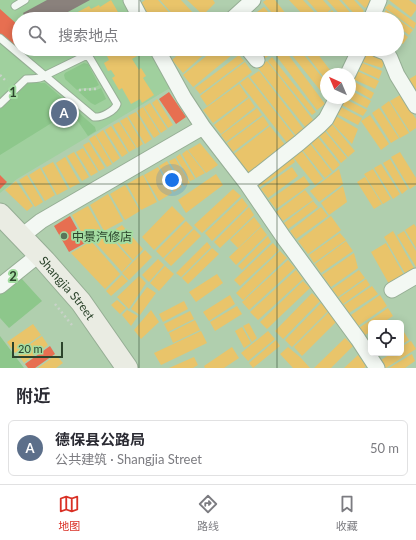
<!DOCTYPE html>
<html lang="zh">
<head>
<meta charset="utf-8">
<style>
  :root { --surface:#fff; --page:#f7f7f7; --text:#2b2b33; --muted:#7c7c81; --line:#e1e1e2; --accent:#d93025 }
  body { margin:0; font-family:Lato,"Noto Sans SC",sans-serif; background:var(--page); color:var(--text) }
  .controls { position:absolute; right:12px; bottom:12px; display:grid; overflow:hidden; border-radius:6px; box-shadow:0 2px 10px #0003 }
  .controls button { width:36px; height:36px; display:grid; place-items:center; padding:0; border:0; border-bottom:1px solid var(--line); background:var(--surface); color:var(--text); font:20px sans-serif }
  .compass { position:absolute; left:320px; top:68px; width:36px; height:36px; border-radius:50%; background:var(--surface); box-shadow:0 2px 10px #0003; rotate:316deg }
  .scale { position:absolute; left:12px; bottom:10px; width:51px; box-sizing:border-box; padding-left:4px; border:2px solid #2c442c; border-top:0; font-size:11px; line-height:14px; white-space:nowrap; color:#2c442c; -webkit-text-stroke:3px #a3dca1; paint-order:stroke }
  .you { position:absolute; left:172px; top:180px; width:14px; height:14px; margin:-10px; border:3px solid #fff; border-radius:50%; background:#1a73e8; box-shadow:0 0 0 6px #1a73e833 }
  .badge { display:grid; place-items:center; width:26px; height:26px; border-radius:50%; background:var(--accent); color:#fff; font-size:13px; font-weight:700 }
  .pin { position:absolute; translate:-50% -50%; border:2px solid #fff; box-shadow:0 1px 4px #0006 }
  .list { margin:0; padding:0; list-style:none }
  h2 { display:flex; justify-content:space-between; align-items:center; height:52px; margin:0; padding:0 16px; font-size:17px }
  h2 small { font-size:13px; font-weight:400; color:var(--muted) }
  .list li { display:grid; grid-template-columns:26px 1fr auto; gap:12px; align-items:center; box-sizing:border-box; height:56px; margin:0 8px 8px; padding:0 8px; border:1px solid var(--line); border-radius:6px }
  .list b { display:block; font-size:15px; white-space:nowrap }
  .list p { margin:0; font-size:13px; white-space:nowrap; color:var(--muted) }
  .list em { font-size:13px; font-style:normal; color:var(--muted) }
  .icon { flex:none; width:22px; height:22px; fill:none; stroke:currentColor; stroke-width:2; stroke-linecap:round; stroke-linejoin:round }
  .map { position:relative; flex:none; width:416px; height:368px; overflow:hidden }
  .search { position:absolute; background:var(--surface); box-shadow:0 2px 10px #0003; left:12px; right:12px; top:12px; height:44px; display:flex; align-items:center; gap:10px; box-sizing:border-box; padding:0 14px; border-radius:22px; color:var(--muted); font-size:15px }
  .sheet { height:116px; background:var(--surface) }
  nav { display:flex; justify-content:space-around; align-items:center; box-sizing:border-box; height:56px; border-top:1px solid var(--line); background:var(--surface); font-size:11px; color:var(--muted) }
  nav a { display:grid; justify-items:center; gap:2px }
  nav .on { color:var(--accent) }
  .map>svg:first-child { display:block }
  .built { fill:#a0d09e }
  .green { fill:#8dc78b }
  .homes { fill:#e9c46a }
  .shops { fill:#e76f51 }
  .industry { fill:#8a817c }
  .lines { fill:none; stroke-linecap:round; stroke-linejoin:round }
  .lane-casing { stroke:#96ae95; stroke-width:9 }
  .street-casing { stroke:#96ae95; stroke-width:17 }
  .secondary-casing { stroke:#96ae95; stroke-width:23 }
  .path { stroke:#c8d2c8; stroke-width:2.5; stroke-dasharray:2 3; stroke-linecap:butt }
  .lane { stroke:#f3f8f3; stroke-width:7 }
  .street { stroke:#f3f8f3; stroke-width:15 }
  .secondary { stroke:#eaece3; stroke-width:21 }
  .grid { fill:none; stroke:#2c442c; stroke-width:1; stroke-opacity:0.55 }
  .poi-dot { fill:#5a755a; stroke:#a3dca1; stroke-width:1.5 }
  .labels { text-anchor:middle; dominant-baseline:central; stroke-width:4; stroke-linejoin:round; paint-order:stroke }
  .poi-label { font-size:12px; fill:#2c442c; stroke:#a3dca1; text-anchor:start }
  .street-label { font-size:12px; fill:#2c442c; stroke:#a3dca1 }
  .grid-label { font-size:13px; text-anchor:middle; font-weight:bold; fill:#2c442c; stroke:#a3dca1; stroke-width:4; stroke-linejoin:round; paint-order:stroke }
</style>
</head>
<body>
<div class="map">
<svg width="416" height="368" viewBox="0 0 416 368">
  <rect width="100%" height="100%" fill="#b0cfae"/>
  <!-- built -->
  <path class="built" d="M0,0H124L135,19H19V49H150L170,88L17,179L0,193Z"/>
  <!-- green -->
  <path class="green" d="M84,63L88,64L99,85C92,90 84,86 77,90L65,79L64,75L65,73Z
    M33,81L41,83H45L95,127L96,131L88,136L71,111L0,155V109L25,83Z
    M101,88L106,99L95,105L91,103L79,92C84,88 93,93 101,88Z
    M19,278L22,279L42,301L9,328L0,318V291Z
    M0,336L24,368H0Z"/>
  <!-- homes -->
  <path class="homes" d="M111,0L122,19H73L78,17L76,13L89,6L91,9L99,5L100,7Z
    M145,0H158L175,19H148L140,4Z
    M160,0H181L197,17L195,19H177Z
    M187,0H213L215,3L203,15Z
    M266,0H275L290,19H277L263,2Z
    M289,0H303L319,17L317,19H307Z
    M307,0H323L331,9L322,17Z
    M327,0H339L356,19H344Z
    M342,0H354L364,11L357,17Z
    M357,0H370L372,2L365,8Z
    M389,0H409L416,5V10L411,17Z
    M389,4L416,23L414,29L385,8Z
    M264,7L274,19H263L257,12Z
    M332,10L340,19H325L324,18Z
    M386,10L413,30L409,35L397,26V19H387L383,15Z
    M255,12L260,19H247Z
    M397,29L408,37L403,44L397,39Z
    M106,49H133L137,56L132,59L139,70L141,68L146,76L143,78L154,95L142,103L140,99L131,104L122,88L119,90L112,78L115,76L111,70L108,71L104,63L109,60L104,50Z
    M167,49H182L173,56Z
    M184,49H210L183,73L172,60Z
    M215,49H237L238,50L193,87L183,75Z
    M255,49H269L272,53L263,60Z
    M282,49H284L325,104L317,110L275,54Z
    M287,49H299L326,82V94L324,95Z
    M302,49H314L333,74H326V80Z
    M318,49H331L324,55Z
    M363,52L385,60L382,68L360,61Z
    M239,55L244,61L200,94L195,88Z
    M272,57L316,112L312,115L268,61Z
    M267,61L314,121L306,128L258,68Z
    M245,62L252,72L207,106L200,96Z
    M360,62L382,71L379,79L357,69Z
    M259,71L305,131L297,137L250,77Z
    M357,71L379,81L375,89L353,79Z
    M416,75V96L406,81Z
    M248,77L296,138L288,144L240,83Z
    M353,81L374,93L371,99L350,87Z
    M239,84L248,97L213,123L203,110Z
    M350,90L371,101L367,108L350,99Z
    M400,95L416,119V128L410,132L390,101Z
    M249,98L255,107L221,134L214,125Z
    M343,98L367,110L363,116L340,104Z
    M157,99L173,125L168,128L152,103Z
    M389,101L409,133L400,138L381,107Z
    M150,103L167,129L161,133L144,107Z
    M339,106L362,118L358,125L335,113Z
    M143,107L160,134L154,138L137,111Z
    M257,108L262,115L226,142L221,135Z
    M379,108L399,138L391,143L372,113Z
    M136,112L152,139L145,144L128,116Z
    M334,115L358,129L352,144L330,121Z
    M370,115L389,144L381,150L361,121Z
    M263,116L269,125L233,152L227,143Z
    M127,117L143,144L137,148L120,121Z
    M119,122L136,148L129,152L113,125Z
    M330,122L355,151L348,157L324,128Z
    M111,126L128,153L122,157L105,130Z
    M270,126L286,146L250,174L234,154Z
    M323,129L347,158L341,163L317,133Z
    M103,130L120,158L113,163L96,135Z
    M95,135L112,164L107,167L89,139Z
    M316,135L340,165L333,171L309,140Z
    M308,141L332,172L325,178L300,147Z
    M89,142L105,168L99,171L83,145Z
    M200,143L218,165L206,173L188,150Z
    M83,148L98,172L91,176L76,152Z
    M187,150L205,173L196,178L182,154Z
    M301,150L323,179L315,185L293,157Z
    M74,152L89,177L82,181L67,156Z
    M400,152L416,178V185L410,189L391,157Z
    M180,154L195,179L190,181L176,157Z
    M65,157L80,183L70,188L56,163Z
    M175,158L190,183L184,186L169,161Z
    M293,158L295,162L260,187L257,184Z
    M390,159L408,189L402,194L383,163Z
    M167,161L182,187L174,192L159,166Z
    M53,162L68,189L57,195L42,168Z
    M381,164L400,194L393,199L374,168Z
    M158,167L172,193L159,201L144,175Z
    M292,167L298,176L268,198L261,189Z
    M40,168L55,195L45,201L29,175Z
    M339,169L343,184L319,202L310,191Z
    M373,169L391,199L383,204L364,174Z
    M216,174L223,185L186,213L178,200Z
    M27,175L43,202L35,207L19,180Z
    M143,175L157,202L141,210L127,184Z
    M304,176L310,185L276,209L269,200Z
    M365,177L382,204L374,209L357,182Z
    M16,181L33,206L27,211L5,190Z
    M125,185L140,211L125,220L110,194Z
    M343,186L347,202L329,215L321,203Z
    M233,189L241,196L202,233L194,225Z
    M305,190L313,200L283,221L276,212Z
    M108,194L123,221L104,231L90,205Z
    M242,198L248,206L212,241L205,233Z
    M313,201L318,207L288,229L284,223Z
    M88,206L103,233L87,242L72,215Z
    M172,206L185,219L154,250L142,237Z
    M249,207L254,215L220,248L214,242Z
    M321,207L328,216L296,239L290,231Z
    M331,216L341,230L308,254L298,241Z
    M254,217L261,226L238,248L230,240Z
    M186,221L193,228L163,258L156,251Z
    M414,224L416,227V248L405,230Z
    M122,225L143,249L133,260L109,233Z
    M261,227L267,235L236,265L229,257Z
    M194,229L201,236L171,266L164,259Z
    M393,231L415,270L406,275L384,237Z
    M404,231L416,251V267L397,235Z
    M340,233L346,240L314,263L309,255Z
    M107,234L132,261L122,272L94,241Z
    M268,236L271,242L242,270L238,266Z
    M91,241L120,274L105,289L71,253Z
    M346,241L353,251L321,273L315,264Z
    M207,242L211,247L181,277L176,273Z
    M273,243L279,250L240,286L234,280Z
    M386,243L404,275L389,284L371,252Z
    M212,248L219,254L188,284L182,278Z
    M145,250L152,257L129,280L122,273Z
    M280,251L287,258L243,300L236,293Z
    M354,253L358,268L331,287L322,275Z
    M158,259L164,265L149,282L142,275Z
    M288,260L295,268L249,310L242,302Z
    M165,266L174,274L159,291L150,283Z
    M296,270L303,279L258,320L250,312Z
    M359,270L365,278L338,297L332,289Z
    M217,274L223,283L196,302L189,292Z
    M122,275L128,281L111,296L106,291Z
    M139,276L146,283L129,309L117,297Z
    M366,279L370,285L343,304L339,298Z
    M303,281L310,288L267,329L260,322Z
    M372,286L378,294L349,313L344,305Z
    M147,287L156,293L140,315L131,309Z
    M312,293L320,301L283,339L275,331Z
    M230,295L235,304L209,321L203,312Z
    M380,295L387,306L358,326L351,315Z
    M117,300L126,308L120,314L111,305Z
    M184,301L188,309L163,322L159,314Z
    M321,303L329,310L292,347L285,340Z
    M237,306L242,314L215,331L210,322Z
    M388,308L393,316L382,323H371V331L364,336L359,328Z
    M127,310L138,316L131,326L122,315Z
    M151,310L159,322L141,339L134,330Z
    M190,311L194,319L168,332L164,324Z
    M329,312L338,320L302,356L294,347Z
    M195,320L200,330L173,343L169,333Z
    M249,323L257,338L252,342L243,326Z
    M33,324L41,335L15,353L7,342Z
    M242,327L251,343L244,348L235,331Z
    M201,331L207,343L161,365L154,353Z
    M268,331L275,339L248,361L241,353Z
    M404,332L409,340L401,345V334Z
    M42,336L48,345L24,363L17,353Z
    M345,338L353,346L331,368H314Z
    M276,340L280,346L253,368L249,363Z
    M411,341L416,349L386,368L381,360L392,353H401V347Z
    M232,347L239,358L224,368H205L204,366Z
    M288,347L300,357L310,368H293L280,354Z
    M412,354L415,361L405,368H389Z
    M56,355L63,363L56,368H38Z
    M358,355L366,366L364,368H344Z
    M194,357L198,365L193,368H169Z"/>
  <!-- shops -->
  <path class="shops" d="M0,9L19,26V49H20L18,51L0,35Z
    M169,92L186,117L176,124L159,99Z
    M0,175L7,182L0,189Z
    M70,216L85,243L69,252L54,226Z
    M50,346L55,354L35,368H28L25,364Z"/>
  <!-- industry -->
  <path class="industry" d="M47,0H90L55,19H26L23,13Z"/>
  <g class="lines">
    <defs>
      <path id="lane" d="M15,6L25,0
        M0,38L94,117C101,118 115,111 117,104L91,60L89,57L85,56L44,76C38,80 33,78 26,79L0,104"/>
      <path id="street" d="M131,0L141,19
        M232,19L253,0
        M371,19L379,0
        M157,49L184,98L203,127L247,184L284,238L358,339L377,368
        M248,49L257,60
        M377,49L387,53L390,58L397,75L416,106
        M348,74L360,49
        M247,184L299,143L320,125L326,119L337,98
        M22,236L41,221L203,127
        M0,286L31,261
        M392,290L416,276"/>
      <g id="secondary">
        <path id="s1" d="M0,214L45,261L81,302L127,368"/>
      </g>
    </defs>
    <!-- lane casing -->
    <use href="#lane" class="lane-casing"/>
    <!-- street casing -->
    <use href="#street" class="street-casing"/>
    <!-- secondary casing -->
    <use href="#secondary" class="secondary-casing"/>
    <!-- path -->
    <path class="path" d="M0,75L5,80H8
      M79,90L96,89
      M55,304L72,325"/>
    <!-- lane -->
    <use href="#lane" class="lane"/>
    <!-- street -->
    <use href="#street" class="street"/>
    <!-- secondary -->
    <use href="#secondary" class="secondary"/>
  </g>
  <!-- grid -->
  <path class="grid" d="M139,0V19M277,0V19M139,49V368M277,49V368M0,184H416"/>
  <!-- markers -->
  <circle class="poi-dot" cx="64" cy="236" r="4"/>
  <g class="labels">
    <!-- poi labels -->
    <g class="poi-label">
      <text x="72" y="236">中景汽修店</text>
    </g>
    <!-- street labels -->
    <g class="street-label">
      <text stroke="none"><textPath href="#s1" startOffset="100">Shangjia Street</textPath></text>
    </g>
  </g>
  <g class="grid-label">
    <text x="13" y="97">1</text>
    <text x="13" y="281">2</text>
  </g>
</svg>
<div class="controls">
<button><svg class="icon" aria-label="locate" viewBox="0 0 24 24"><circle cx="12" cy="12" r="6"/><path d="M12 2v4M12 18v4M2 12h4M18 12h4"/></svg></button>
</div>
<svg class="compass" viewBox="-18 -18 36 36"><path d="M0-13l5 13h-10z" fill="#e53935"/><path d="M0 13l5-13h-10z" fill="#7c7c81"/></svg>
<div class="scale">20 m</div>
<div class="you"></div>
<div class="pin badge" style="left:64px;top:113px;background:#5c6f8a">A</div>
<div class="search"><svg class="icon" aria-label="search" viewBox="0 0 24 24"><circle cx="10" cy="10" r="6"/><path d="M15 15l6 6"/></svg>搜索地点</div>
</div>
<section class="sheet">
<h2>附近<small></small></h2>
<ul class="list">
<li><span class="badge" style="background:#5c6f8a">A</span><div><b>德保县公路局</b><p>公共建筑 · Shangjia Street</p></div><em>50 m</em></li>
</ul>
</section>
<nav>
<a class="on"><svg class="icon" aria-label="map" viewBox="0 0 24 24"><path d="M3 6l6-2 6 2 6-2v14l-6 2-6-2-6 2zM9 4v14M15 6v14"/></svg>地图</a>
<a><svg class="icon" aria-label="directions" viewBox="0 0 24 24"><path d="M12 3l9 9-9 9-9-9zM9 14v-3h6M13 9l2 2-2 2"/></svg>路线</a>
<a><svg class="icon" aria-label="saved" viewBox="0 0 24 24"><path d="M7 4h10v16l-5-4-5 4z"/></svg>收藏</a>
</nav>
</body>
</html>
